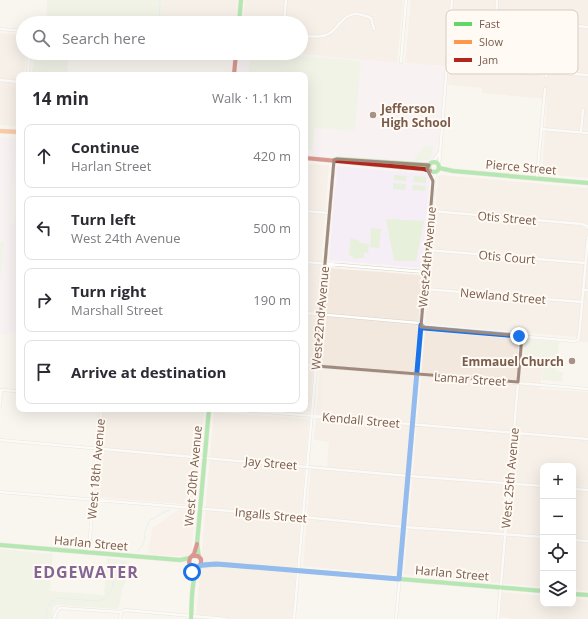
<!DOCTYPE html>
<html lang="en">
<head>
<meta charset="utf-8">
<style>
  :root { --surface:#fff; --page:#f2f2f3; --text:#2b2b33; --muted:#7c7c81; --line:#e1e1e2 }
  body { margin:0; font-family:"Open Sans",sans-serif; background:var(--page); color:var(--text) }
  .controls { position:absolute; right:12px; bottom:12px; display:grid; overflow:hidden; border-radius:8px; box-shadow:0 4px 16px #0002 }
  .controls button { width:36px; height:36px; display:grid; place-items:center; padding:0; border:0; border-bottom:1px solid var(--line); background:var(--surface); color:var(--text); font:20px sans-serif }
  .stop { position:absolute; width:12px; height:12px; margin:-9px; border:3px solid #1a73e8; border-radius:50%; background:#fff }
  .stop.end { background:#1a73e8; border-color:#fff; box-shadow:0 1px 4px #0008 }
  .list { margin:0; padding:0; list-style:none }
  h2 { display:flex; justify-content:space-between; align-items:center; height:52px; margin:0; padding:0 16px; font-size:17px }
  h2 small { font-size:13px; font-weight:400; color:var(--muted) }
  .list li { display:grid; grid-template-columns:26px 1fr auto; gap:12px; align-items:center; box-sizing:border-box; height:64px; margin:0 8px 8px; padding:0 8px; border:1px solid var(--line); border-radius:8px }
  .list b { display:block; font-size:15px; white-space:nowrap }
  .list p { margin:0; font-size:13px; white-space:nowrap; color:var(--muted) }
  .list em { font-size:13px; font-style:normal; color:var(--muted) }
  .icon { flex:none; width:22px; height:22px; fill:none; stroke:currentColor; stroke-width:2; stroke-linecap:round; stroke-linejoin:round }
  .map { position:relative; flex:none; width:588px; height:619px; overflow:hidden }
  .search { position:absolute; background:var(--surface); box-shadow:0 4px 16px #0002; left:16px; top:16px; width:292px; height:44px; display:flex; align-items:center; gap:10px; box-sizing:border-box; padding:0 14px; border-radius:22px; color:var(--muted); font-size:15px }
  .panel { position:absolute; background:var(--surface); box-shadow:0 4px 16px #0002; left:16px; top:72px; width:292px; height:340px; border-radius:8px }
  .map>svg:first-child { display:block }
  .residential { fill:#f2e8de }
  .commercial { fill:#f6e8e1 }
  .education { fill:#f6eef6 }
  .green { fill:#e7f0db }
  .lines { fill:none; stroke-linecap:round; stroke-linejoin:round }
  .stream { stroke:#d0e8ea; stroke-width:1 }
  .street-casing { stroke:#d7d1cb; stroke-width:3.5 }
  .fast-casing { stroke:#d9d2cb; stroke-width:5 }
  .slow-casing { stroke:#d9d2cb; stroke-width:5 }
  .jam-casing { stroke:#d9d2cb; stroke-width:5 }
  .street { stroke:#fefefd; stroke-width:2.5 }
  .fast { stroke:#63d668; stroke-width:4 }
  .slow { stroke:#ff974d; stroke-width:4 }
  .jam { stroke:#b3261e; stroke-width:4 }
  .route { stroke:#1a73e8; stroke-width:5 }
  .marked { fill:none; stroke:#9f8a7d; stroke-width:3; stroke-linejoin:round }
  .poi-dot { fill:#a69286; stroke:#fffaf3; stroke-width:1.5 }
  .labels { text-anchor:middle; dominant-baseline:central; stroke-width:4; stroke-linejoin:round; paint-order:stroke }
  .poi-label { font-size:12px; font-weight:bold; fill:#7a5c4d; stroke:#fffaf3; text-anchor:start }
  .street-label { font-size:12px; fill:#7a5c4d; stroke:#fffaf3 }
  .district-label { font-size:16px; font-weight:bold; letter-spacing:1px; fill:#846695; stroke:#fffaf3 }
  .key { fill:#fffaf3; stroke:#d7cbc1; stroke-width:1 }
  .key-label { font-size:11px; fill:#7a5c4d }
</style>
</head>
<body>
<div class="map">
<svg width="588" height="619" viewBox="0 0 588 619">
  <rect width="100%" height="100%" fill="#f9f5f0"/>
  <!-- residential -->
  <path class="residential" d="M163,0H238L236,23H161Z
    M245,0H403L397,63L290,53H301V23H242Z
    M411,0H588V178L542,174L547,99L482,93V88L448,85L449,70L445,66L405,63Z
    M0,33L23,35V53H26L24,75H19V127L0,125Z
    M305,164L329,165L310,412L273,409H305Z
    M441,175L588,188V342H582L575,337L425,324L438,176Z
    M328,268L420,275L422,277L397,575L303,566L311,465L327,466L329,442L314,440Z
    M425,331L518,339V356H523L524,357L544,360L540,389L588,392V591L573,589V466H543V587L404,575Z
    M103,409H190L204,410L196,505L96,497Z
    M214,412L309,419L292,619H196Z
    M503,592L543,596V604H573V599L588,600V619H510L509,618L500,617L502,594Z"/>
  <!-- commercial -->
  <path class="commercial" d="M180,509L195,511L191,557L148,554L152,528Z"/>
  <!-- education -->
  <path class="education" d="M239,53H290L397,63L445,66L437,162L436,165H434L406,163L404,161L381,159L378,161L305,155V75H237Z
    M0,137L17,139L10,221L19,228V330L6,335L0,334Z
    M337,166L430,174V175L422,267L421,268L329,260L335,187L336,186L337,174L336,172Z"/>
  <!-- green -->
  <path class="green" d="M47,0H163L161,23H46Z
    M34,53H69L67,75H32Z
    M250,53H261L361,61L355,131L315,128L312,150L305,149V75H248Z
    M425,146H434L430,160L415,161V156Z
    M394,175L406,176V181L394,180Z
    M414,176L426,177V183L413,182Z
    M393,183L406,184L405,190L393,189Z
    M413,185L425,186V191L412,190Z
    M386,219L424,221L416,261H394Z
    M371,228L381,229L379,248L370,247Z
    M351,237L352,239L358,240L361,243L369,244L368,253L365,252L364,254V258H358L354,259L353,257L349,255Z
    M4,241L1,273L0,275V242Z
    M525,339H527L559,342L556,371L563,372L562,382L542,380L544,360L524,357Z
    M0,549L53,554L50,591L104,595L107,558L116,559L129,561L126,581L122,590L119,607L116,609L58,605L53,607L52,619H0Z"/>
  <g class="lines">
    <!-- stream -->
    <path class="stream" d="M159,23L160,0
      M138,551L142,546L145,538L144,534L149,521L166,511L170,510
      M46,619L47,608L51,602L58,598L99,601L107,597C109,594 111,591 112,588C115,576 112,568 125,562"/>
    <defs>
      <path id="street" d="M497,0L496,19L588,27
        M284,23L286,0
        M0,29L23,31
        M301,36C309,36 318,38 326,35C333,33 335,28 340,23C350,11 358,13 371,18L374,29
        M401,62L406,0
        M447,67L536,74
        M28,75L29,53
        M546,76L547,72L588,75
        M0,80L19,82
        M541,129L588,133
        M581,132L583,110
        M433,162L439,153
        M439,166L452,0
        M431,172L433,181
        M537,178L545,89
        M305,211L329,213
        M431,211L582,224L587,226L588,228
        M427,250L586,263
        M305,262L425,272
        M424,289L582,302
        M583,290H588
        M305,313L419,323L424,328L574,341L578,340L579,337L588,237
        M305,365L588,389
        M0,390L19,391
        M0,405L1,390
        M230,409L588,439
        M0,440L409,476L543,486
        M573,489L588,490
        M0,492L303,517L404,527L543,537
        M573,540L588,541
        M89,552L96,455L98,444L101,409
        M54,619C55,614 56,611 60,608L121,612L125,610L226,619
        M120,619L121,612
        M294,619L334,160
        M396,619L409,476L425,272L435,173
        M498,619L522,336"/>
      <path id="fast" d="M239,23L241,0
        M334,160L337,159L429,165
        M429 167a5 5 0 1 1 10 0a5 5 0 1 1-10 0Z
        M439,168L453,171L588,183
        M0,545L180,560L190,558
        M199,557L197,544L209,409
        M200,566L220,564L543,591
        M191,567L193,580
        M573,594L588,595
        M191,619C192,601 191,583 198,567"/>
      <path id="slow" d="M0,131L19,132"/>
      <path id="jam" d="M234,75L236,53
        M305,158L424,169L430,171
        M193,556H198L201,559V564L196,568L191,566L189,562L190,558L194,554L197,544"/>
    </defs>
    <!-- street casing -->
    <use href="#street" class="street-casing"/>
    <!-- fast casing -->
    <use href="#fast" class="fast-casing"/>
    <!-- slow casing -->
    <use href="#slow" class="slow-casing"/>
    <!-- jam casing -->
    <use href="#jam" class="jam-casing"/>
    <!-- street -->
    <use href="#street" class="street"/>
    <!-- fast -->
    <use href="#fast" class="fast"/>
    <!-- slow -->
    <use href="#slow" class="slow"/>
    <!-- jam -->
    <use href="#jam" class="jam"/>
  </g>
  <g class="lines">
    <!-- route -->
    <path class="route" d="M192,572L191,567L196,568L202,565L216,564L399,579L421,325L424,328L519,336"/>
  </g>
  <!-- marked area -->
  <path d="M0 0H588V619H0ZM337,159L429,165L427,169L433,181L421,327L522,336L518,382L316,366L334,160Z" fill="#f9f5f0" fill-opacity=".55" fill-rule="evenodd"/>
  <path class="marked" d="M337,159L429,165L427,169L433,181L421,327L522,336L518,382L316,366L334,160Z"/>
  <!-- markers -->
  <g class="poi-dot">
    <circle cx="373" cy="115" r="4"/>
    <circle cx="572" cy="361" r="4"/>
  </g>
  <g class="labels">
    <!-- poi labels -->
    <g class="poi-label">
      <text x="381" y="108">Jefferson<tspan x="381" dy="14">High School</tspan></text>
      <text x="564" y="361" text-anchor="end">Emmauel Church</text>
    </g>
    <!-- street labels -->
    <g class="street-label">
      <text transform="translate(521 167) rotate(5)">Pierce Street</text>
      <text transform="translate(507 218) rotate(5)">Otis Street</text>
      <text transform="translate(427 257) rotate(-85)">West 24th Avenue</text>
      <text transform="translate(507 257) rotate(5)">Otis Court</text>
      <text transform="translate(503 296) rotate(5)">Newland Street</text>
      <text transform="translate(320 318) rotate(-85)">West 22nd Avenue</text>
      <text transform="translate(470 379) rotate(4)">Lamar Street</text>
      <text transform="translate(361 420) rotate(5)">Kendall Street</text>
      <text transform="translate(271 463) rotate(5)">Jay Street</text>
      <text transform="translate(96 469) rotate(-85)">West 18th Avenue</text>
      <text transform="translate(193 476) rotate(-85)">West 20th Avenue</text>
      <text transform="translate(510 478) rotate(-85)">West 25th Avenue</text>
      <text transform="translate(271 515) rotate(5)">Ingalls Street</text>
      <text transform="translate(91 543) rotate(5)">Harlan Street</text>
      <text transform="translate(452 573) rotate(5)">Harlan Street</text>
    </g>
    <!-- district labels -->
    <g class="district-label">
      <text x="86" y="572">EDGEWATER</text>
    </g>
  </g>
  <!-- legend -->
  <rect x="446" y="10" width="132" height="64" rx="6" class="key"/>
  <rect x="454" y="22" width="18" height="4" fill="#63d668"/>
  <rect x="454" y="40" width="18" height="4" fill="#ff974d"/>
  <rect x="454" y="58" width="18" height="4" fill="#b3261e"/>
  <g class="key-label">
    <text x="479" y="28">Fast</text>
    <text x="479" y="46">Slow</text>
    <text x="479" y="64">Jam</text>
  </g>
</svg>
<div class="controls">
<button>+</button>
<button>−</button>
<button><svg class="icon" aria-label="locate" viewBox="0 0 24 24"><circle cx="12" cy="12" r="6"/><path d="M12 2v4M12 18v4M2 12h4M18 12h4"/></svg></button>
<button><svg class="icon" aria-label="layers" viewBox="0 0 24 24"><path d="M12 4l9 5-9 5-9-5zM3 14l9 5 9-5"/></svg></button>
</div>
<div class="stop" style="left:192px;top:572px"></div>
<div class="stop end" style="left:519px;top:336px"></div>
<div class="search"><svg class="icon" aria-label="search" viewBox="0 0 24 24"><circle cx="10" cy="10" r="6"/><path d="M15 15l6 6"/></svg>Search here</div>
<section class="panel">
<h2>14 min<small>Walk · 1.1 km</small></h2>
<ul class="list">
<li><svg class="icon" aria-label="ahead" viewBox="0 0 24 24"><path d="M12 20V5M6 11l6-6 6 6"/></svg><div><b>Continue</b><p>Harlan Street</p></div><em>420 m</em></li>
<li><svg class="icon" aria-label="left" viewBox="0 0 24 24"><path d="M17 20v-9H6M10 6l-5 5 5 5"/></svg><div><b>Turn left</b><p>West 24th Avenue</p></div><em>500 m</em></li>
<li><svg class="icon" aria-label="right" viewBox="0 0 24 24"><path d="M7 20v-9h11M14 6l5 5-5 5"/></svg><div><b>Turn right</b><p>Marshall Street</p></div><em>190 m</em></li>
<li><svg class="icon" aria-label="arrive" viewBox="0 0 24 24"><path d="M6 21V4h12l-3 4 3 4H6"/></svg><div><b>Arrive at destination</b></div></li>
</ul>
</section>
</div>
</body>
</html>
